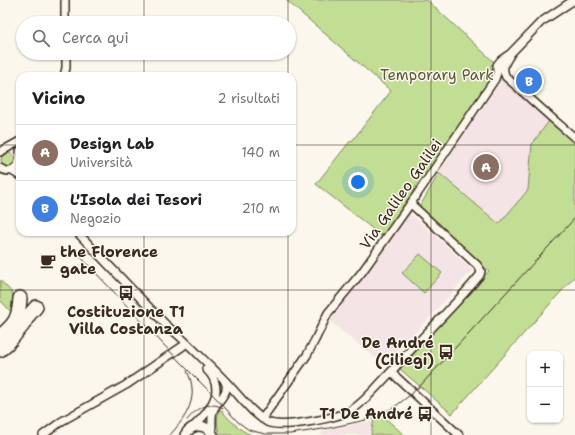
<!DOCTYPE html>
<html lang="it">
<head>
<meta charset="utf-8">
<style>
  :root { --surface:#fff; --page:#f2f2f2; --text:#202124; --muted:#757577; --line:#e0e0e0; --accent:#111827 }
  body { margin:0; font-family:"Shantell Sans",sans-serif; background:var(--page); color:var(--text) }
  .controls { position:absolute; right:12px; bottom:12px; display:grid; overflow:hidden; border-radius:8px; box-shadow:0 1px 3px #0004 }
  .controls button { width:36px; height:36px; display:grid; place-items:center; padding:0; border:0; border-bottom:1px solid var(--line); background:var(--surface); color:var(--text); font:20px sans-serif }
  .you { position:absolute; left:358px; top:182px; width:14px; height:14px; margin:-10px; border:3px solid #fff; border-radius:50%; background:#1a73e8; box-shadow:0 0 0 6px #1a73e833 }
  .badge { display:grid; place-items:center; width:26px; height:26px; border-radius:50%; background:var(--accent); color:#fff; font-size:13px; font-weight:700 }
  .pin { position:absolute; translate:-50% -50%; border:2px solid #fff; box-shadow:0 1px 4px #0006 }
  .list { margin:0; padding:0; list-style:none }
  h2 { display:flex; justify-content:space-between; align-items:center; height:52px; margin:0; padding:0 16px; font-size:17px }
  h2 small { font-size:13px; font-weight:400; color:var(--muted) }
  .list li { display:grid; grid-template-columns:26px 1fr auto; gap:12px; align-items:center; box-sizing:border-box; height:56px; padding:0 16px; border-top:1px solid var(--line) }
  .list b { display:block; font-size:15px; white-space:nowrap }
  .list p { margin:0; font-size:13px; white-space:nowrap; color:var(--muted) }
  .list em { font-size:13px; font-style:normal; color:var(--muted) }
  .icon { flex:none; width:22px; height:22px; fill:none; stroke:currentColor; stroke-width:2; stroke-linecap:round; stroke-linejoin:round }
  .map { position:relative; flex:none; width:575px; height:435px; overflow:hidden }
  .search { position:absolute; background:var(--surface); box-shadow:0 1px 3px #0004; left:16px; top:16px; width:280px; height:44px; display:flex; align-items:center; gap:10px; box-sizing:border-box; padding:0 14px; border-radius:22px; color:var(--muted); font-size:15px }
  .panel { position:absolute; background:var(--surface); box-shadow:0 1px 3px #0004; left:16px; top:72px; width:280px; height:164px; border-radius:12px }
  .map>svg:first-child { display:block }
  .built { fill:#f5e4e6 }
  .green { fill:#c2de95; stroke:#7e845a }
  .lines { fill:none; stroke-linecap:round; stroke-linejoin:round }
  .minor-casing { stroke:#3b2a1e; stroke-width:10 }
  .tertiary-casing { stroke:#3b2a1e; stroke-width:12 }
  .motorway-casing { stroke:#3b2a1e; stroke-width:16 }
  .minor { stroke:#fbf7ec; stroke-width:7 }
  .tertiary { stroke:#fbf7ec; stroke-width:9 }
  .motorway { stroke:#fbf7ec; stroke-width:13 }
  .tram { stroke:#3b2a1e; stroke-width:1 }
  .grid { fill:none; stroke:#3b2a1e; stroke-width:1; stroke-opacity:0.55 }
  .labels { text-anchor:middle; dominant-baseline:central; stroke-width:3; stroke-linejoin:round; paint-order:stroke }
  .park-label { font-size:15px; fill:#5d573c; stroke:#fbf7ec }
  .street-label { font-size:15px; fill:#3b2a1e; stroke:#fbf7ec }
  .poi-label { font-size:15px; font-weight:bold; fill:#3b2a1e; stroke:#fbf7ec; text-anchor:end }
</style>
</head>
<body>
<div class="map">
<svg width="575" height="435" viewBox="0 0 575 435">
  <rect width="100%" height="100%" fill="#fbf7ec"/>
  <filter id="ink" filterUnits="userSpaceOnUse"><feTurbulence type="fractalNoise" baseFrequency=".025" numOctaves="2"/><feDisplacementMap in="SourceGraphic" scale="8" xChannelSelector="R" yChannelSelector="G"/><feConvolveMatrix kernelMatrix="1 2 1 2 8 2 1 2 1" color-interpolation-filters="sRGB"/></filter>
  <g filter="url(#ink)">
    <!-- built -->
    <path class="built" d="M501,77L549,121L532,144L528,190L499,224L439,173Z
      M408,211L473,270L385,366L332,323L328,315Z
      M373,421L371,435H320L323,430Z"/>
    <!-- green -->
    <path class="green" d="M286,0H427L494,62L490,67L494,72L495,76L384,238L316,184L351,140L352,141L391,91Z
      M549,121L575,143V276L452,414L400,369L489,271L419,208L439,173L499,224L528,190L532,144Z
      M1 160a7 7 0 1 1 14 0a7 7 0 1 1-14 0Z
      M420,254L442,273L424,293L402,273Z
      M0,280C15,295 14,293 13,314L0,300Z
      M220,409C229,419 239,430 251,435H220C217,426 216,418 220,409Z
      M383,416L404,435H371L374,419Z"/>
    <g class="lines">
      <defs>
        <path id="minor" d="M65,0V23
          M510,55C505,63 501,68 506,77L553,119L575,138
          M64,76L66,68V53
          M0,152L20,141
          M0,168C7,173 17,172 19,161C20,158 20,154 20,151
          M12,171L20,176
          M77,232L167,326C178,334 188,344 198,354C209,365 220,375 230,386C242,399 252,413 267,422C282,429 339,418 353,409C361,404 368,396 375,389C385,378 396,367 406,355C430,329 457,303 480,275L481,271L477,265L411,204
          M391,372L459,435
          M262,419L307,355L315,340L328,313L362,272L418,193L495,79L497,73V65L501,60L511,53L541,22L571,2L575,0
          M194,426C211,410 227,389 206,369
          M212,433C212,426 211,418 213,411C217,400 232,392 224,380
          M43,435L62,421L126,385L183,346"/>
        <path id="tertiary" d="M185,435C192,423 206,423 213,435"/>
        <path id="motorway" d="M0,336C15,324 19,318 20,298
          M0,350L9,342L23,325L29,315L36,307"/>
      </defs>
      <!-- minor casing -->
      <use href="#minor" class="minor-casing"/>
      <!-- tertiary casing -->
      <use href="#tertiary" class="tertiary-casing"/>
      <!-- motorway casing -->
      <use href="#motorway" class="motorway-casing"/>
      <!-- minor -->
      <use href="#minor" class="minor"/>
      <!-- tertiary -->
      <use href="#tertiary" class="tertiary"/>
      <!-- motorway -->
      <use href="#motorway" class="motorway"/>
      <!-- tram -->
      <path class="tram" d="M75,251L181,363L215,397L238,422L249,430L265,434H290L329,428L366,420L381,414L393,408L409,396L420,386L575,218
        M187,420C196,409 209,400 223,408
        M170,435C187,416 200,397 187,371"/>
    </g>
  </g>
  <!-- grid -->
  <path class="grid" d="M144,0V23M288,0V23M431,0V435M144,53V76M288,53V76M0,145H20M292,145H575M144,232V435M288,232V435M0,290H575"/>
  <!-- icons -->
  <defs>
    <symbol id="cafe-bare" viewBox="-9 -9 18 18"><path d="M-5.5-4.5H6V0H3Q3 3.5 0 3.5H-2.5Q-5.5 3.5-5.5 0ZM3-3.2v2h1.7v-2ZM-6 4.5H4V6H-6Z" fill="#3b2a1e" stroke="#fbf7ec" stroke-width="2.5" paint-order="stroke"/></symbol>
    <symbol id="bus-bare" viewBox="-9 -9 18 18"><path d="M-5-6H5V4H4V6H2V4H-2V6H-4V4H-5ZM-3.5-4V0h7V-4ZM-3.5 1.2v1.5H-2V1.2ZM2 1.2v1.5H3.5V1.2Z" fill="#3b2a1e" stroke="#fbf7ec" stroke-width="2.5" paint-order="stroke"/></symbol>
  </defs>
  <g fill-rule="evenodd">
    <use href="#cafe-bare" x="37" y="250" width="22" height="22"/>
    <use href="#bus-bare" x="115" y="282" width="22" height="22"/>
    <use href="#bus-bare" x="435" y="341" width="22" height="22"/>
    <use href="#bus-bare" x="414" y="403" width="22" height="22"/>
  </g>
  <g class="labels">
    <!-- park labels -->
    <g class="park-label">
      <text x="437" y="75">Temporary Park</text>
    </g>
    <!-- street labels -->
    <g class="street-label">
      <text transform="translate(401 194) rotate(-55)">Via Galileo Galilei</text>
    </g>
    <!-- poi labels -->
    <g class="poi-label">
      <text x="60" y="252" text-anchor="start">the Florence<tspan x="60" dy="17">gate</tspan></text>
      <text x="126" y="312" text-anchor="middle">Costituzione T1<tspan x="126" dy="17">Villa Costanza</tspan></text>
      <text x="434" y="343">De André<tspan x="434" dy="17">(Ciliegi)</tspan></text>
      <text x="413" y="414">T1 De André</text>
    </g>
  </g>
</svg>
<div class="controls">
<button>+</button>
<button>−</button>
</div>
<div class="you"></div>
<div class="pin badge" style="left:486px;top:167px;background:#8d6e63">A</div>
<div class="pin badge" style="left:529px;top:81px;background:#3f7fe0">B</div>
<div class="search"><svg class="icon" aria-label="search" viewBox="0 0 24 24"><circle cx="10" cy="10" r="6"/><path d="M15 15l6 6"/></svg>Cerca qui</div>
<section class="panel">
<h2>Vicino<small>2 risultati</small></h2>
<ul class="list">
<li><span class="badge" style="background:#8d6e63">A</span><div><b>Design Lab</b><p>Università</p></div><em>140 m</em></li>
<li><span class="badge" style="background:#3f7fe0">B</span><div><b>L'Isola dei Tesori</b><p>Negozio</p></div><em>210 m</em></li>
</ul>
</section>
</div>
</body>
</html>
